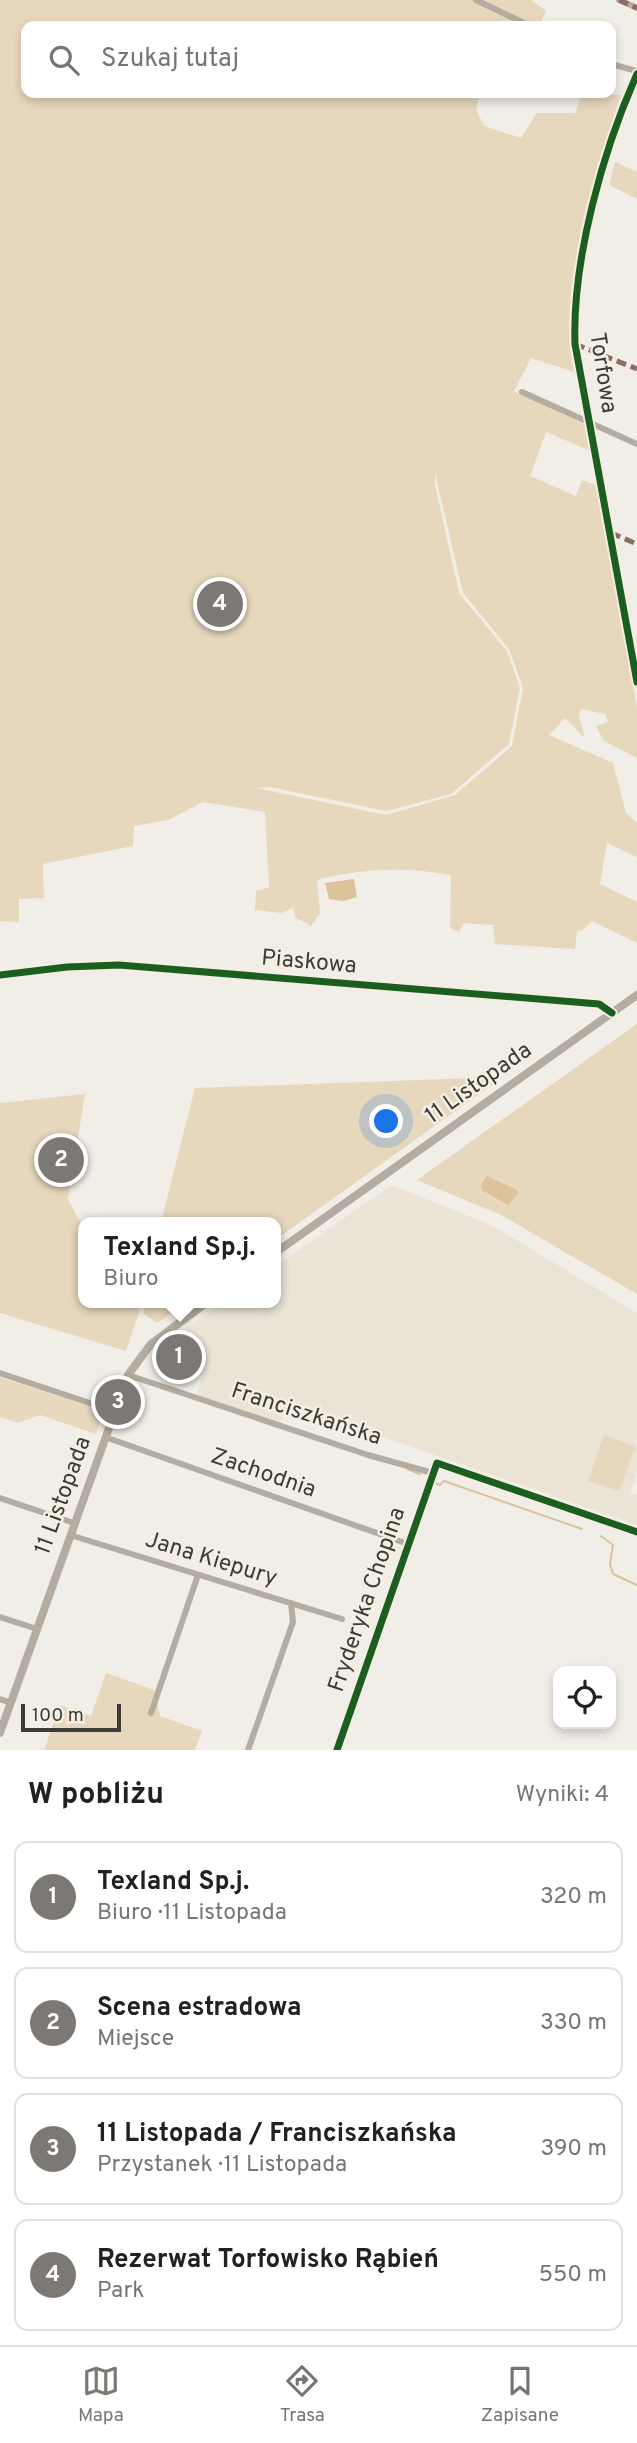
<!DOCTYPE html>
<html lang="pl">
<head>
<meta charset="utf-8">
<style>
  :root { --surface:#fff; --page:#f6f6f6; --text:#202124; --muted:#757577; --line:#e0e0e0; --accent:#7c7974 }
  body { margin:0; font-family:Overpass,sans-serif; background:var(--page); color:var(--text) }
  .controls { position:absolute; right:21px; bottom:21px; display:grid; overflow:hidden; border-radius:14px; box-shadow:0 4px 10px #0003 }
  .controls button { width:63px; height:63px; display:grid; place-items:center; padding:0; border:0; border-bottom:2px solid var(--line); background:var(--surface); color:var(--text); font:35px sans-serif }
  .scale { position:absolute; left:21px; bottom:18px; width:100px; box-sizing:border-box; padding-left:7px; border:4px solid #3d3b36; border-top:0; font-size:19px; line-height:24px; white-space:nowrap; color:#3d3b36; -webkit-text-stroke:5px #f5eee3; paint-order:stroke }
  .you { position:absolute; left:387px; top:1122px; width:24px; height:24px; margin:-18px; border:5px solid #fff; border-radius:50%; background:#1a73e8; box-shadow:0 0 0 10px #1a73e833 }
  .badge { display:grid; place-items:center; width:46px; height:46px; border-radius:50%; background:var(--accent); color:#fff; font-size:23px; font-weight:700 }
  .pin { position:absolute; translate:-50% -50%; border:4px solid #fff; box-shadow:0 2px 7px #0006 }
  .popup { position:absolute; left:78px; top:1217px; width:203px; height:91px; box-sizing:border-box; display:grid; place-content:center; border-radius:14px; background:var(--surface); filter:drop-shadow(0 2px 5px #0005); font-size:23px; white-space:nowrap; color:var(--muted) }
  .popup b { font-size:26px; color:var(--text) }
  .popup::after { content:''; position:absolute; left:50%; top:100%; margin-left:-14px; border:14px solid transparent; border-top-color:var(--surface) }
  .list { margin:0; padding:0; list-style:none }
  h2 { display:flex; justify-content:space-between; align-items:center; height:91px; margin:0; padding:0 28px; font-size:30px }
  h2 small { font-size:23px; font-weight:400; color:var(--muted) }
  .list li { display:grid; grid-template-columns:46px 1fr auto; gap:21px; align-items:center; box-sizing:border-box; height:112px; margin:0 14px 14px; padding:0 14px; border:2px solid var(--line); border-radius:14px }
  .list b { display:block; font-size:26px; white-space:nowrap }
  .list p { margin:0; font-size:23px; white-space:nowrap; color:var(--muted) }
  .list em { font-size:23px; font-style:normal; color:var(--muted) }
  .icon { flex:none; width:38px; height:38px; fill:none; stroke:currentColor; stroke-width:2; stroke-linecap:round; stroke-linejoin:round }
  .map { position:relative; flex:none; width:637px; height:1750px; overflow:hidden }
  .search { position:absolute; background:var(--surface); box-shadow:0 4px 10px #0003; left:21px; right:21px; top:21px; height:77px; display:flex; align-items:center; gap:18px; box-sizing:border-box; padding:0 24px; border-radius:14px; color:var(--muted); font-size:26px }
  .sheet { height:595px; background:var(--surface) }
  nav { display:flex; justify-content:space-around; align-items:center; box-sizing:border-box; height:98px; border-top:2px solid var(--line); background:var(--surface); font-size:19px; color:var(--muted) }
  nav a { display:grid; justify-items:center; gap:4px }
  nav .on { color:var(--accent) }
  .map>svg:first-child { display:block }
  .built { fill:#ebe3d6 }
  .green { fill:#e7d7bd; fill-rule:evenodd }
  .water { fill:#dcc39a }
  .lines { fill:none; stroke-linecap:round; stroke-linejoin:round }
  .stream { stroke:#dcc39a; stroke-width:2 }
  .minor { stroke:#b4aca0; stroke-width:6 }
  .tertiary { stroke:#b4aca0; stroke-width:8 }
  .quiet { stroke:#8d6e63; stroke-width:5; stroke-dasharray:10 5; stroke-linecap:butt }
  .cycleway-casing { stroke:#f5eee3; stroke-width:11 }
  .cycleway { stroke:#1b5e20; stroke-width:7 }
  .labels { text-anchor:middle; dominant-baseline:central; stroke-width:5; stroke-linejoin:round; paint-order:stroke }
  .street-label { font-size:23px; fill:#3d3b36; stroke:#f5eee3 }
</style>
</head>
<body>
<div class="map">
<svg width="637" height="1750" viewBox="0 0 637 1750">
  <rect width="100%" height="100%" fill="#f1ede7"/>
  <!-- built -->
  <path class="built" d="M391,1185L493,1226L637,1313V1472L630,1492L637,1495V1525L287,1404L280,1423L197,1395L202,1376L170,1365L179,1333L225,1303H275V1267Z"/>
  <!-- green -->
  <path class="green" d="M0,0H531L546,11L539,26H26V93H480L476,109L484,126L521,138L537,113H575L582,93L621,95C595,175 556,290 574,372L531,358L514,391L584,424L591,451L546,432L530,476L576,496L582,480L598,486L637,707V758L604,741L596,726L608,722L605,714L581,709L579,716L585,738L565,718L549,735L613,763L626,813L637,823V857L607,843L600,884L637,902V943L592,921L583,930L577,931L575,949L495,944L493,925L464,923L459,932L450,928L451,875C405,867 362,868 317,880L320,913L311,926L296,918L293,908L281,913L255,910L256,891L269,887L265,812L203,802L168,820L134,826L133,846L43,864L44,898L19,899V922L0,921ZM435,473L463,593L509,649L523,688L512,746L455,795L386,815L256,788L270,787L386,811L451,794L509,744L520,688L507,651L459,593L435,485Z
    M615,162L637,172V199L609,185Z
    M637,1024V1294L501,1215L417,1180Z
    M503,1077L275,1240V1222H161L195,1088Z
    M85,1094L68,1199L83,1228V1303H130L140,1310L126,1351L0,1313V1103Z
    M143,1303H186L157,1323L144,1314Z
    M0,1377L104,1411L96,1434L40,1415L18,1423L0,1417Z
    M604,1435L635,1446L620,1491L588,1481Z
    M106,1673L154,1690L160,1716L202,1731L195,1750H44L60,1705L91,1716Z"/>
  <!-- water -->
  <path class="water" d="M354,879L357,897L343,901L329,899L325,883Z
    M487,1176L517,1190L518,1194L508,1205L482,1190L481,1185Z"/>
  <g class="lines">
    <!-- stream -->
    <path class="stream" d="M407,1469L420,1474
      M434,1483L440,1485L444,1481L582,1529
      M601,1536L613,1545L610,1564L613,1574L637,1585"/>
    <!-- minor -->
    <path class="minor" d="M476,0L530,26
      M619,0L637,8
      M611,64L637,71
      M637,74C603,150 572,260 575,344L637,682
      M522,392L637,444
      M0,975L67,967L119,965L599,1004L612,1013
      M0,1373L114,1411
      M128,1375L368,1455L433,1473
      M105,1437L408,1544
      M0,1498L74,1523
      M70,1535L342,1619
      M0,1617L37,1629
      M0,1699L11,1703
      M151,1713L198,1575
      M248,1750L293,1622L291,1603
      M337,1750L437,1463L637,1532"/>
    <!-- tertiary -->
    <path class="tertiary" d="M275,1253L637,995
      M0,1733L128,1375L151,1344L206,1303"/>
    <!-- quiet -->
    <path class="quiet" d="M619,0L637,8
      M575,344L637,369
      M611,533L637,544"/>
    <defs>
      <path id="cycleway" d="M637,74C603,150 572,260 575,344L637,682
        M0,975L67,967L119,965L599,1004L612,1013
        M337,1750L437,1463L637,1532"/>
    </defs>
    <!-- cycleway casing -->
    <use href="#cycleway" class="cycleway-casing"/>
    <!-- cycleway -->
    <use href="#cycleway" class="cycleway"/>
  </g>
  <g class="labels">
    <!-- street labels -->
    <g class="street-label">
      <text transform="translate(602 373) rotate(81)">Torfowa</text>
      <text transform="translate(309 963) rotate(5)">Piaskowa</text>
      <text transform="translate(479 1084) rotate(-35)">11 Listopada</text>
      <text transform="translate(306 1415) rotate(18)">Franciszkańska</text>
      <text transform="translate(263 1474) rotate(19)">Zachodnia</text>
      <text transform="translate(64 1496) rotate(-70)">11 Listopada</text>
      <text transform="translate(211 1560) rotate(17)">Jana Kiepury</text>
      <text transform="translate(368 1600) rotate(-71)">Fryderyka Chopina</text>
    </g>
  </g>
</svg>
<div class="controls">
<button><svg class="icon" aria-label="locate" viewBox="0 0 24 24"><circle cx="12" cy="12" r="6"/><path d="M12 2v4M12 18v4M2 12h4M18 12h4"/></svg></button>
</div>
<div class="scale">100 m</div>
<div class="you"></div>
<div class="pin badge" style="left:179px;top:1357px">1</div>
<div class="popup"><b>Texland Sp.j.</b>Biuro</div>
<div class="pin badge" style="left:61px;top:1160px">2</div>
<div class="pin badge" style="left:118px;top:1402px">3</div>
<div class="pin badge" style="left:220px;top:604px">4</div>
<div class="search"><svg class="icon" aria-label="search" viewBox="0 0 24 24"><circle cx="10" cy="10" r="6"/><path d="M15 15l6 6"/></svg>Szukaj tutaj</div>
</div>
<section class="sheet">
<h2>W pobliżu<small>Wyniki: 4</small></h2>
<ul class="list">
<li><span class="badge">1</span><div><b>Texland Sp.j.</b><p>Biuro · 11 Listopada</p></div><em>320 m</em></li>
<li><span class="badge">2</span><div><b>Scena estradowa</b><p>Miejsce</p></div><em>330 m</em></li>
<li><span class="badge">3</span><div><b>11 Listopada / Franciszkańska</b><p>Przystanek · 11 Listopada</p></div><em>390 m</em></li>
<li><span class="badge">4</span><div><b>Rezerwat Torfowisko Rąbień</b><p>Park</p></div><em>550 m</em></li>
</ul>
</section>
<nav>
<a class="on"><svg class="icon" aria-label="map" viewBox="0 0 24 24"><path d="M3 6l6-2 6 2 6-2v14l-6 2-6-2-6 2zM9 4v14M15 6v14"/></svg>Mapa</a>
<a><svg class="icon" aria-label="directions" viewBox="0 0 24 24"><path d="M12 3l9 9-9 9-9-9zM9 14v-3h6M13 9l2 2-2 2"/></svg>Trasa</a>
<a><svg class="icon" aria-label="saved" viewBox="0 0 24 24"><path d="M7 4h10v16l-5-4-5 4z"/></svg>Zapisane</a>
</nav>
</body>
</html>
